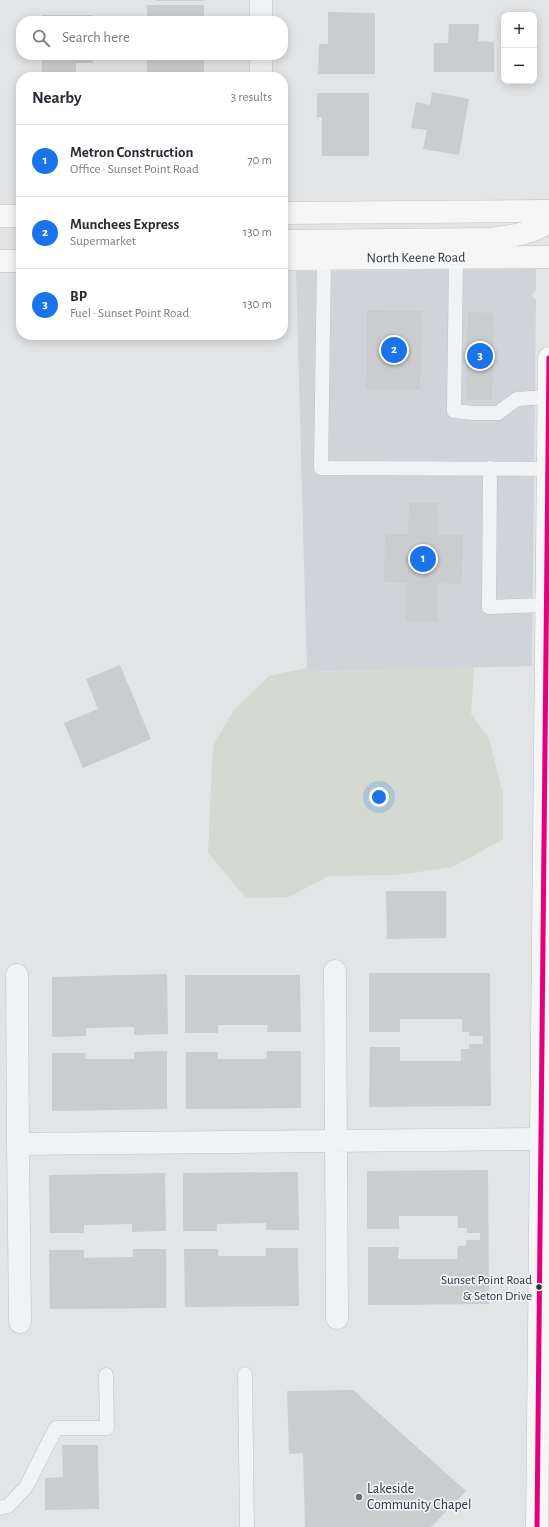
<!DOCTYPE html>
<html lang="en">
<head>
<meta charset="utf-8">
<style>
  :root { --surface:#fff; --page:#f7f7f7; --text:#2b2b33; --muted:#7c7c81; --line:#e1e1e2; --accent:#1a73e8 }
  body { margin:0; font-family:"Alegreya Sans",sans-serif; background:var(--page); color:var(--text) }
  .controls { position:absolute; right:12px; top:12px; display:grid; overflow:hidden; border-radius:8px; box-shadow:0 2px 10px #0003 }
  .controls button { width:36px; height:36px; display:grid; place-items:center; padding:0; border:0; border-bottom:1px solid var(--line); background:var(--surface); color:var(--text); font:20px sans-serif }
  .you { position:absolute; left:379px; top:797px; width:14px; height:14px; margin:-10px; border:3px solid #fff; border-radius:50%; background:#1a73e8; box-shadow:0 0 0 6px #1a73e833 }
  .badge { display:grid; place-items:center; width:26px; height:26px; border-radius:50%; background:var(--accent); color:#fff; font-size:13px; font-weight:700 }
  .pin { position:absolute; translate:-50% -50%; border:2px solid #fff; box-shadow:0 1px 4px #0006 }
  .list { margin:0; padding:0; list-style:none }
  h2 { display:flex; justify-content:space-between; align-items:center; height:52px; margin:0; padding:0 16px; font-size:17px }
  h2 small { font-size:13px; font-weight:400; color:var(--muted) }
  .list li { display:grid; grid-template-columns:26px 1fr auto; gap:12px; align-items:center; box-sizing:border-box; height:72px; padding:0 16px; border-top:1px solid var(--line) }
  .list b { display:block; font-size:15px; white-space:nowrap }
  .list p { margin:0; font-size:13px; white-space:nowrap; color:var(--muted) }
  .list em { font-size:13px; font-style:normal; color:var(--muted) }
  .icon { flex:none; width:22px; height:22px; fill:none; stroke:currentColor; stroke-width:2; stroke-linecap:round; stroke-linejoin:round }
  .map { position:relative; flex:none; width:549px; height:1527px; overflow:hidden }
  .search { position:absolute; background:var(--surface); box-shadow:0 2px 10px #0003; left:16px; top:16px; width:272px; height:44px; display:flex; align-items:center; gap:10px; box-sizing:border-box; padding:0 14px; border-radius:16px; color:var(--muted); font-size:15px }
  .panel { position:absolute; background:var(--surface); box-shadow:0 2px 10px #0003; left:16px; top:72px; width:272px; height:268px; border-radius:16px }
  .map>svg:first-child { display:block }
  .built { fill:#d0d4d9 }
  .green { fill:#d4dad2 }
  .building { fill:#caccce }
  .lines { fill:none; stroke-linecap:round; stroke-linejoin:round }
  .service-casing { stroke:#c0c2c4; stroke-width:15 }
  .minor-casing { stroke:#c0c2c4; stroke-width:23 }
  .secondary-casing { stroke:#c0c2c4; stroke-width:23 }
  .service { stroke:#f1f2f4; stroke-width:14 }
  .minor { stroke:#f1f2f4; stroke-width:22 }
  .secondary { stroke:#f6f6f6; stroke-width:22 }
  .bus-1-casing { stroke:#f0f3f6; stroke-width:8 }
  .bus-1 { stroke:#e5007d; stroke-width:5 }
  .bus-dot { fill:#2a343e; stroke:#f0f3f6; stroke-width:1.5 }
  .poi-dot { fill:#6a7279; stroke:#f0f3f6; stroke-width:1.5 }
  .labels { text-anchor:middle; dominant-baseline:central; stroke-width:3.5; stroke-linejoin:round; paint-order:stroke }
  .bus-label { font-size:13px; fill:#2a343e; stroke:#f0f3f6; text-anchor:end }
  .street-label { font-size:14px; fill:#2a343e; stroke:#f0f3f6 }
  .poi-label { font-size:14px; fill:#2a343e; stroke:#f0f3f6; text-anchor:start }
</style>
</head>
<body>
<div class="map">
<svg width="549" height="1527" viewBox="0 0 549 1527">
  <rect width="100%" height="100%" fill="#e2e4e6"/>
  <!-- built -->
  <path class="built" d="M536,269V289L532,296L536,299L532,666L307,672L296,271Z"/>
  <!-- green -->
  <path class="green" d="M474,667L471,714L489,738L503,794V839L453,867L397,875L329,876L289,897L246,898L208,853L213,746L233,711L269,676L307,668L308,672Z"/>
  <!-- building -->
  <path class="building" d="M157,0H203V1H157Z
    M147,5H204V21H147Z
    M328,12L375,13V74H318L319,44H328Z
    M42,15H93V21H42Z
    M449,24H479L478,41L494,42V72H434V43H448Z
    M42,55H93V63H76V77H42Z
    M147,55H204V77H147Z
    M432,92L469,99L459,155L423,149L427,130L411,128L416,102L430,105Z
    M317,93H369V156H322V117H317Z
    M367,310L422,311L420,390L366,389Z
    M468,312L494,313L492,400H466Z
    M409,503H438L437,535H463L462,584L437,583V622L406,621V583L384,582L385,534H408Z
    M120,665L151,739L83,768L64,723L98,709L86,679Z
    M386,891H446V938L387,939Z
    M369,973H490L491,1106L369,1107L370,1047H400V1061H461V1049H469V1044H483V1036H469V1032H462V1019H400V1032H369Z
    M167,974L168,1034L134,1035V1027L86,1028V1036L52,1037V977Z
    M185,975H300L301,1032H267L268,1025H218V1033H185Z
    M167,1051V1109L52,1111V1053H85V1059H134V1052Z
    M267,1051H301V1108L186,1109V1052H218V1059H266Z
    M488,1170L489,1304L368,1305V1247H399L398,1259H457L458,1246H466V1240H480V1233H467V1228H458V1216H399V1229H367V1171Z
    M298,1172L299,1230H266V1223L217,1224V1231H183V1173Z
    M165,1173L166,1231L132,1232V1224L84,1225V1233H50L49,1175Z
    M266,1248H298L299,1306L185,1307L184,1249H218V1256H266Z
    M133,1249H166V1308L50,1309L49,1250H84V1258L133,1257Z
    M353,1390L466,1491L431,1527H305L303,1453L289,1454L287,1391Z
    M62,1445H98L99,1509L45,1510V1478L63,1477Z"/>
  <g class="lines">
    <defs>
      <path id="service" d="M456,258L454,411L474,413H498L517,399L549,397
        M324,259L321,468L548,469
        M490,468L489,607L546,605
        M245,1374L247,1527
        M0,1508L8,1506L26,1487L56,1428H107L106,1375"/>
      <path id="minor" d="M261,21V0
        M261,77V55
        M335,971L337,1318
        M17,975L18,1144
        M20,1322L18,1144L540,1139"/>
      <g id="secondary">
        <path d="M283,213L549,211"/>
        <path d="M0,216H21"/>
        <path d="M283,241L489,239C513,236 528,235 549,222"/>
        <path id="s1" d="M283,259L549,257"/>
        <path d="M0,261H21"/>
        <path d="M537,1527L549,358"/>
      </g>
    </defs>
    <!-- service casing -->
    <use href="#service" class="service-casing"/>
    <!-- minor casing -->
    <use href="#minor" class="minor-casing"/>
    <!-- secondary casing -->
    <use href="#secondary" class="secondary-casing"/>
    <!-- service -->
    <use href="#service" class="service"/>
    <!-- minor -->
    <use href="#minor" class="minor"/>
    <!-- secondary -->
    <use href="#secondary" class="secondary"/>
    <defs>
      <path id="bus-1" d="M537,1527L549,358"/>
    </defs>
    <!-- bus-1 casing -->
    <use href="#bus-1" class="bus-1-casing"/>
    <!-- bus-1 -->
    <use href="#bus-1" class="bus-1"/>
  </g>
  <!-- markers -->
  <circle class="bus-dot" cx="539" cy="1287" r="3.5"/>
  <circle class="poi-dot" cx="359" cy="1497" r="4"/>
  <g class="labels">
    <!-- bus labels -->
    <g class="bus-label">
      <text x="532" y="1280">Sunset Point Road<tspan x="532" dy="16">&amp; Seton Drive</tspan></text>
    </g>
    <!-- street labels -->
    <g class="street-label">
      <text stroke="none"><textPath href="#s1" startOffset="133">North Keene Road</textPath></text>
    </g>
    <!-- poi labels -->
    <g class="poi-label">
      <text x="367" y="1489">Lakeside<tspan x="367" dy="16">Community Chapel</tspan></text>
    </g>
  </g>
</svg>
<div class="controls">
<button>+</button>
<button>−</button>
</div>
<div class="you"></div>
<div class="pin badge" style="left:423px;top:559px">1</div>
<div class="pin badge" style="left:394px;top:350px">2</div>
<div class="pin badge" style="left:480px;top:356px">3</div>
<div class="search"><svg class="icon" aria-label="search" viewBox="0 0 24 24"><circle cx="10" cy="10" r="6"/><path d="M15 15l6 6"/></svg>Search here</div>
<section class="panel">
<h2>Nearby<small>3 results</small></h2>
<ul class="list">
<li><span class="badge">1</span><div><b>Metron Construction</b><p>Office · Sunset Point Road</p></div><em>70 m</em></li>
<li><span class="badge">2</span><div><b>Munchees Express</b><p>Supermarket</p></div><em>130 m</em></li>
<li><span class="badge">3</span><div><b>BP</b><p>Fuel · Sunset Point Road</p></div><em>130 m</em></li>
</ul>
</section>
</div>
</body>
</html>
